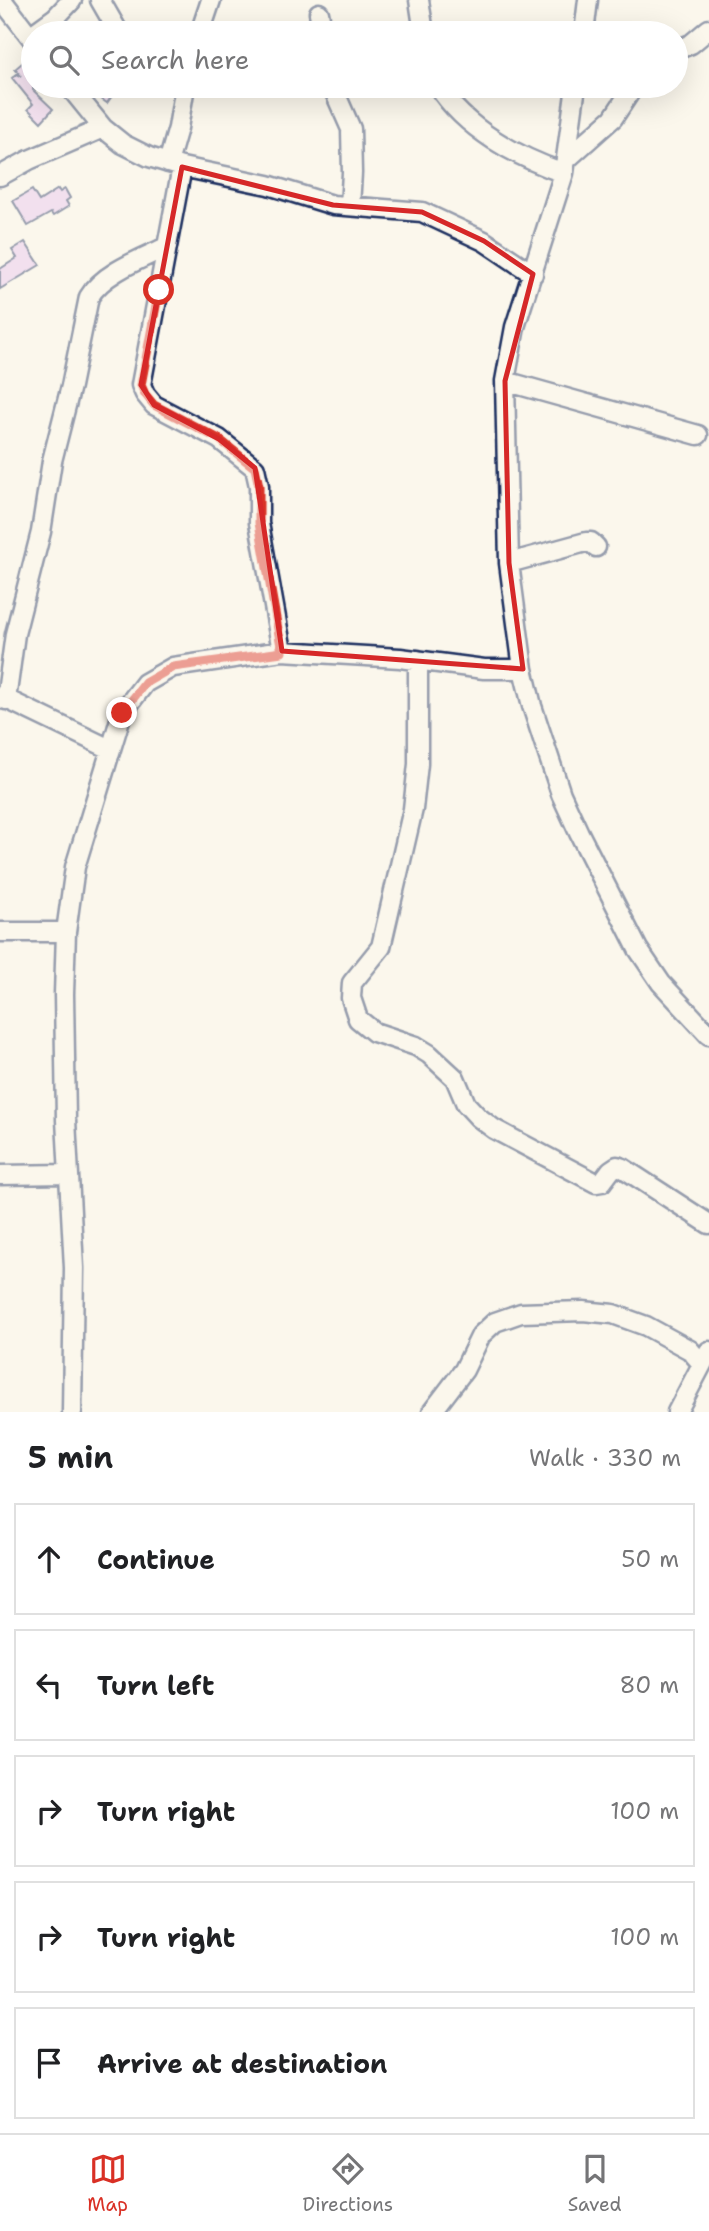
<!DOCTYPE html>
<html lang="en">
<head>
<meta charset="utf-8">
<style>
  :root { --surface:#fff; --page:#f2f2f2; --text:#202124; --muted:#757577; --line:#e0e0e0; --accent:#d93025 }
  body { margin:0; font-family:"Shantell Sans",sans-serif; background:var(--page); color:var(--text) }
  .stop { position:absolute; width:21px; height:21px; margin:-16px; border:5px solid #d93025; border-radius:50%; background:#fff }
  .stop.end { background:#d93025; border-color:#fff; box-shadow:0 2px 7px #0008 }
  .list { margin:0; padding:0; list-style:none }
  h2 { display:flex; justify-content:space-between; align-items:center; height:91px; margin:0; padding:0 28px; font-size:30px }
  h2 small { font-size:23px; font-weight:400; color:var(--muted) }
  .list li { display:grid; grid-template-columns:46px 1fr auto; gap:21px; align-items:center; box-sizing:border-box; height:112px; margin:0 14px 14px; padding:0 14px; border:2px solid var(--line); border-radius:0px }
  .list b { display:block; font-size:26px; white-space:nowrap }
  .list em { font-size:23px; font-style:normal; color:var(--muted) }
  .icon { flex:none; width:38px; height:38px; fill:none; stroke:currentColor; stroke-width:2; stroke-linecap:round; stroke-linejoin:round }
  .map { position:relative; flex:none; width:709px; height:1412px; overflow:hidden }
  .search { position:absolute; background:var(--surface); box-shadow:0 7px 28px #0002; left:21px; right:21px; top:21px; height:77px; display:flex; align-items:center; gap:18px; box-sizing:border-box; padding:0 24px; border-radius:38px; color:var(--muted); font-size:26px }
  .sheet { height:721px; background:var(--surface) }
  nav { display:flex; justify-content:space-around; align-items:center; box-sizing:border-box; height:98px; border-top:2px solid var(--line); background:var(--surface); font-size:19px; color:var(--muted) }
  nav a { display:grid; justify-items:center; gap:4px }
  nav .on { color:var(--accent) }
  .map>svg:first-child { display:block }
  .building { fill:#e7c4f0; stroke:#1b2f5e; stroke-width:2 }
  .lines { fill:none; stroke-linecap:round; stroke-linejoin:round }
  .minor-casing { stroke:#1b2f5e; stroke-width:23 }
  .minor { stroke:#fbf7ec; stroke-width:18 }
  .route { stroke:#d93025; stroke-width:9 }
  .marked { fill:none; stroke:#d62828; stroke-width:5; stroke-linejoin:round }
</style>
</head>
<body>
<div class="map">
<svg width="709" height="1412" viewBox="0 0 709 1412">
  <rect width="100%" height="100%" fill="#fbf7ec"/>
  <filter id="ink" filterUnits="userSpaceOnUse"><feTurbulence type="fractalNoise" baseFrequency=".0143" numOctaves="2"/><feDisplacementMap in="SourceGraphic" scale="14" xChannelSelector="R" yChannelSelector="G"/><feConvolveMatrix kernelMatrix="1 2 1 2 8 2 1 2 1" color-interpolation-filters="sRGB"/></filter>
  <g filter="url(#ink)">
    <!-- building -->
    <path class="building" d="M28,58L33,65V90L53,109L41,122L28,109L33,104L12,78L17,74L21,76L15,69Z
      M83,86H119L107,103Z
      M58,189L60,192L65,189L70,198L66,201L69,206L53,216L51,213L28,226L13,201L32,190L39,201Z
      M25,242L40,265L0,289V269L17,258L12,250Z"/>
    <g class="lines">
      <defs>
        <path id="minor" d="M2,0L33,40
          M100,0L119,33
          M419,0L424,33
          M319,13L323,33
          M34,33L56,17L72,0
          M200,33L211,0
          M584,33L588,0
          M676,50L691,44L709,29
          M69,86L103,128L123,144L149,157L182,167L268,185L333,205L422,212L484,241L533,274
          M332,86L351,129L352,173L350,206
          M438,86C465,129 517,157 564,173
          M576,86L564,173L515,327L505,381L509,563L523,669L532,706L561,794L579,833L638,949L661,983L709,1035
          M566,160L613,118L634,86
          M168,163L178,128L185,86
          M182,167L141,385L145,394L154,405L219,439L255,468L259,486V523L282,651
          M0,176L29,160L103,128
          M505,381L698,435
          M509,563L586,542H591L596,547
          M418,660V764L413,809L381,947L352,983L351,998L358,1019L374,1032L416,1046L429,1054L455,1078L466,1104L478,1117L494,1129L596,1183L602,1182L611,1170L617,1166L623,1168L709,1224
          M0,696L110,749
          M6,700L15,634L41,532L52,461L71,386L89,297C103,273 141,259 166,247
          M0,932H66
          M0,1175L68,1174
          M72,1412L74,1268L66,1120L64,994L66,932L75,867L122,713L145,683L173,667L282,651L400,658L484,669H523
          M432,1412L464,1370L481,1335L495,1322L521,1313L583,1311L613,1314L646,1326L690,1350L702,1364
          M677,1412L709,1351"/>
      </defs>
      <!-- minor casing -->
      <use href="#minor" class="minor-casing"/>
      <!-- minor -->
      <use href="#minor" class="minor"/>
    </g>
  </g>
  <g class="lines" filter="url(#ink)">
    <!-- route -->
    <path class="route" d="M122,713L145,683L173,667L282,652L259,523V486L255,468L219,439L154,405L145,394L141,385L159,290"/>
  </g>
  <!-- marked area -->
  <path d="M0 0H709V1412H0ZM182,167L333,205L422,212L484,241L533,274L505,381L509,563L523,669L282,651L255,468L219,439L154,405L141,385Z" fill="#fbf7ec" fill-opacity=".55" fill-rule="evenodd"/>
  <path class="marked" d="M182,167L333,205L422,212L484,241L533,274L505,381L509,563L523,669L282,651L255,468L219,439L154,405L141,385Z"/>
</svg>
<div class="stop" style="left:159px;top:290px"></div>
<div class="stop end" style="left:122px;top:713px"></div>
<div class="search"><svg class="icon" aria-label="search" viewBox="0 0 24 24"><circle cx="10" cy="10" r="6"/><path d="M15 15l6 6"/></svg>Search here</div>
</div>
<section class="sheet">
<h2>5 min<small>Walk · 330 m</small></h2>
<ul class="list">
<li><svg class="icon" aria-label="ahead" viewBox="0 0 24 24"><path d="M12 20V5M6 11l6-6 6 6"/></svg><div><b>Continue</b></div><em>50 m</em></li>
<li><svg class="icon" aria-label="left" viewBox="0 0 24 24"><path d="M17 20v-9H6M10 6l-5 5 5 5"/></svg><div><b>Turn left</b></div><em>80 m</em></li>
<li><svg class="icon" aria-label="right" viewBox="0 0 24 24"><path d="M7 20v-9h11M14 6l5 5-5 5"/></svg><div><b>Turn right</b></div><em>100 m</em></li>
<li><svg class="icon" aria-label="right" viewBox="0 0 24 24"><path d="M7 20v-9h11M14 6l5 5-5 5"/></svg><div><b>Turn right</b></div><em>100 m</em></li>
<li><svg class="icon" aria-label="arrive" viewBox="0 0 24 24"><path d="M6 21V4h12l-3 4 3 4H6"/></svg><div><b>Arrive at destination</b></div></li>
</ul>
</section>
<nav>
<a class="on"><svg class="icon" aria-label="map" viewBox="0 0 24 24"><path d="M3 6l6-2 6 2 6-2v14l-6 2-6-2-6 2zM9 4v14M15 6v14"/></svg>Map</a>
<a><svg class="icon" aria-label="directions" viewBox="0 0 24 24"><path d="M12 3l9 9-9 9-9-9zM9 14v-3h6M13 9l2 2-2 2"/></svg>Directions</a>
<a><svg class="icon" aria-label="saved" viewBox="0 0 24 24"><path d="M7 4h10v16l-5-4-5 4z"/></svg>Saved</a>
</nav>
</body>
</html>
